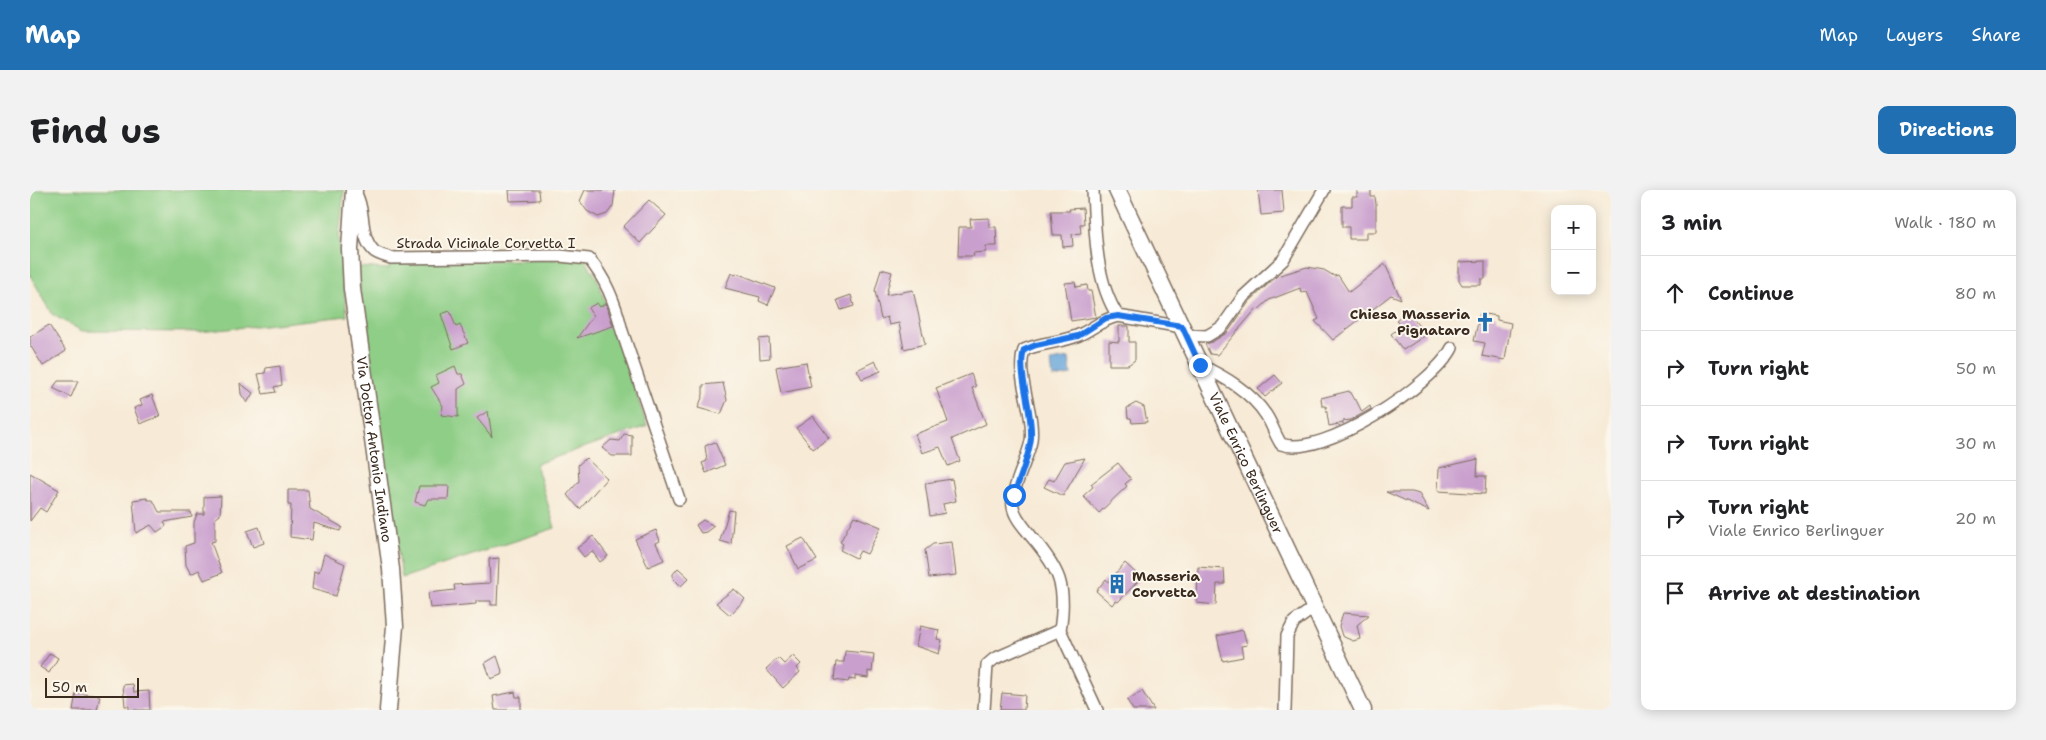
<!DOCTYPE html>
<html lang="en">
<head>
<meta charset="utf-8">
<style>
  :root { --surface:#fff; --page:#f2f2f2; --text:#202124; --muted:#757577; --line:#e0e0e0; --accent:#1f6fb2 }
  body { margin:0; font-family:"Shantell Sans",sans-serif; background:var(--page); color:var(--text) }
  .controls { position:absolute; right:15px; top:15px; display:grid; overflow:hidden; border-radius:10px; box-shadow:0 2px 12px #0003 }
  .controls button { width:45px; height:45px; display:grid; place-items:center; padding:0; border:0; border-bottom:1px solid var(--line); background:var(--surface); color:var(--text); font:25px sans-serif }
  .scale { position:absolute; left:15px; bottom:12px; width:94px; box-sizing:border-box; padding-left:5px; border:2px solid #3b2a1e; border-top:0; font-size:14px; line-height:18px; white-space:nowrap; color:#3b2a1e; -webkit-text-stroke:4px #fbf7ec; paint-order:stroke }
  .stop { position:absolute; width:15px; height:15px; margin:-11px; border:4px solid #1a73e8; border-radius:50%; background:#fff }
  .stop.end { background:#1a73e8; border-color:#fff; box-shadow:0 1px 5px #0008 }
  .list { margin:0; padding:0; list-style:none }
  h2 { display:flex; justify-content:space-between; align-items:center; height:65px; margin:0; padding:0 20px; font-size:21px }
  h2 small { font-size:16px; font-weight:400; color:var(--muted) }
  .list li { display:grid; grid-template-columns:32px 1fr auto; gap:15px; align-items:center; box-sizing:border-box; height:75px; padding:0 20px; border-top:1px solid var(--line) }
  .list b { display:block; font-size:19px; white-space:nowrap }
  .list p { margin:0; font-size:16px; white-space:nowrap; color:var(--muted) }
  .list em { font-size:16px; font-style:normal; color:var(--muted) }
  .icon { flex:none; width:28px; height:28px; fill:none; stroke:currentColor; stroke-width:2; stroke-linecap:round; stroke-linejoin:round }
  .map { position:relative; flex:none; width:1581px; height:520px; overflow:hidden; border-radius:10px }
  header { display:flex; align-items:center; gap:30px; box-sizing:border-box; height:70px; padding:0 25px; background:var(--accent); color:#fff }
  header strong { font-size:24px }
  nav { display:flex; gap:28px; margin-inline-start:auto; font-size:18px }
  .intro { display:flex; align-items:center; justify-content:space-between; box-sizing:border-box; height:120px; padding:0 30px }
  h1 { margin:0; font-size:35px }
  .button { padding:12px 22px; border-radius:10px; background:var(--accent); color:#fff; font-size:18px; font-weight:700 }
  main { display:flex; gap:30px; padding:0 30px }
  aside { flex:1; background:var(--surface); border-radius:10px; box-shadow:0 2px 12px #0003 }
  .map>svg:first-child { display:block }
  .green { fill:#8ece86; stroke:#647c52 }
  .water { fill:#67a6da; stroke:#51687c }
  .building { fill:#c99fce }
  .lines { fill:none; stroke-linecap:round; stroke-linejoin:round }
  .street-casing { stroke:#7d6d5e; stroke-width:14 }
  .secondary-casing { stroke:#7d6d5e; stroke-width:19 }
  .street { stroke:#fff; stroke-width:11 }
  .secondary { stroke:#fff; stroke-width:16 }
  .route { stroke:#1a73e8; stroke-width:6 }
  .labels { text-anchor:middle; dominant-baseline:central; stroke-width:4; stroke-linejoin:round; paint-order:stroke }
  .street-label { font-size:14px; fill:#3b2a1e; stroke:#fbf7ec }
  .poi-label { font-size:14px; font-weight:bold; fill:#3b2a1e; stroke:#fbf7ec; text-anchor:end }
</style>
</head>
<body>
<header>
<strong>Map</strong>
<nav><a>Map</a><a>Layers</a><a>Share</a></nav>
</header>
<div class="intro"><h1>Find us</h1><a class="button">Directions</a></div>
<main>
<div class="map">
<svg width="1581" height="520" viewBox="0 0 1581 520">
  <rect width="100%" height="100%" fill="#fbf7ec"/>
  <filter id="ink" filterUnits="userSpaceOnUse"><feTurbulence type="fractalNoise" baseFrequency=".02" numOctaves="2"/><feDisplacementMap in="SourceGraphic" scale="10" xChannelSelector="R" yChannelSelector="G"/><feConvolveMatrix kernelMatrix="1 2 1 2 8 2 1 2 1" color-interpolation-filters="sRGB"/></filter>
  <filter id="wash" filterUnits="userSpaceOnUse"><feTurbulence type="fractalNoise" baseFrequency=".0096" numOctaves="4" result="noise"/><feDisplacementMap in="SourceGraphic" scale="20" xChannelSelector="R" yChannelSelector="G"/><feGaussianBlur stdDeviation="1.12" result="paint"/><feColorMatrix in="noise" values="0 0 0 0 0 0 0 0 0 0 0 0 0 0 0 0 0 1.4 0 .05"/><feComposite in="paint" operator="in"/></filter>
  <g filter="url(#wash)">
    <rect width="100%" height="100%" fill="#f7ead6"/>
    <!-- green -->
    <path class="green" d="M0,0H314L309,47L317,126L170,142L52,141L23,125L0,85Z
      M555,69L567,88L617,236L506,274L525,338L372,388L332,118L328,77L359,79L361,72Z"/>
    <!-- water -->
    <path class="water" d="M1039,168L1041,185L1023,188L1021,171Z"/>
    <g id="blocks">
      <!-- building -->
      <path class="building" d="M479,0H509L510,10L480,11Z
        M555,0H585L583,16L577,24L568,27L557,21L550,11Z
        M1228,0H1252L1254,23L1231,25Z
        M1327,0H1341V7H1345L1346,14V42H1336V49H1319V37H1312V16H1322V7H1327Z
        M619,10L636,25L610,53L593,37Z
        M1053,18L1054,34H1050L1051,43L1042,44L1043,56L1033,57L1032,45H1023L1021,21H1040L1039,19Z
        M959,28V37H966L967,56H956V62L943,63L944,66H928L929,37H941L940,29Z
        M1455,71V89H1451V95H1432L1429,90V72Z
        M1355,74L1371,109L1361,105L1303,150L1285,131L1289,129L1277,102L1271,103L1270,98L1239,110L1228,120L1226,119L1187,165L1180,164L1175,154L1182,152L1198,142L1219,112L1247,86L1277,77L1294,80L1304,86L1308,85L1319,102Z
        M851,79L862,82L856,105L883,100L895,154L874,159L869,133L859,135L857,127L851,129L845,101Z
        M701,83L706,85V83L745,98L738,115L729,111L730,107L695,98Z
        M1045,92L1046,97L1057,95L1058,101H1061L1066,127L1041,131L1035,93Z
        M821,105L824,116L811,120L807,110Z
        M567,113L570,117L576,113L583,136L547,148L563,126L558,118Z
        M420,121L426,137L430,135L438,153L423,159L411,124Z
        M1377,121L1396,145L1373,160L1361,144L1371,137L1366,130Z
        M1450,123L1467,126V130L1481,133L1475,170L1452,166L1455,153L1444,151Z
        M19,135L36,161L13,176L0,155V147Z
        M1089,136H1099V152H1105V170L1098,175H1079V151L1089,152Z
        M739,148L740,168L730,169L729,149Z
        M845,171L851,181L832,189L827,180Z
        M776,172L781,197L751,203L746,177Z
        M250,176L252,195L244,197L246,202L233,204L228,184L235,183L236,178Z
        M425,176L428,184H432L436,194L428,199V227L411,225L413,216L401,197L409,193L406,185Z
        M941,184L946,197L942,198L956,234L922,249L930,271L918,276L910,257L892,263L885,244L918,232L906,198Z
        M1245,185L1252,193L1235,207L1228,199Z
        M28,191H48L41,207L23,198Z
        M210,193L223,203L217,213L211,204Z
        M693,193L697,210L691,224L668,218L673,205V195Z
        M1319,201L1324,210H1326L1332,222L1340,216L1341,219L1321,230L1313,231V233L1299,236L1296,216H1292L1291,208Z
        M122,205L130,226L110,234L104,218L112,215L110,210Z
        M1106,213L1114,217L1117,232L1102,233L1101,228H1098L1097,218Z
        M458,221L462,247L447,228Z
        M783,226L799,248L783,259L766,238Z
        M594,244L602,245V266H582L572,258L581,250L590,251Z
        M685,252L695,275L676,283L672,273L677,271L675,256Z
        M556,268L577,288L550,319L537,305L549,291L548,275Z
        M1055,268L1033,306L1014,297L1019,289L1024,291L1035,272Z
        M1448,269L1447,286H1456L1455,304L1408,301L1409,278Z
        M1088,273L1101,289L1095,294L1097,296L1069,323L1053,306L1063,297L1061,294Z
        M0,283L29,300L16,322L10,318L0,331Z
        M922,289L926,311L913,314L915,323L900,326L895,293Z
        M389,296H419L418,309H398L395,315L385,312Z
        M258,300H278L280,319L312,337L310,341L284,333L282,350L260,347L261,315H258Z
        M1356,302H1382L1389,304L1399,321Z
        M191,306L190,325L185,329V351L181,352L192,383L174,390L169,380L161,384L156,375L155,356L164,353V332L167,324H174V307Z
        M117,308L118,310H123L129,322H161L162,327L134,332L136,336L127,342L121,335L106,343L103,310Z
        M699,320L704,321L701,354L690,351Z
        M824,326L851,337L837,364L830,361L826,368L810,360L813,354L810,352Z
        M673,330L684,336L676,342L671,343L666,335Z
        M229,337L234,353L223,357L217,341Z
        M626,340L630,351L626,353L634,370L618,377L605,349Z
        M563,346L578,366L570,372L562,361L554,367L547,358Z
        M773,348L787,370L768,379L757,356Z
        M922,352L926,385L899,388L895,360L903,354Z
        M294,364L315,374L306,406L282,399L284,381L289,383Z
        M469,368L467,415H461V411H446V414L400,418L398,403L425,400L424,395L460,393L459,369Z
        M1095,373L1111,388L1088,412L1085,411L1082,415L1066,401L1076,389L1078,392Z
        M1168,377L1194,379L1195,394H1187L1186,415L1167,413Z
        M648,378L659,388L651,396L643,388V384Z
        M704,399L715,409L700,425L686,413Z
        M1313,423L1339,425L1327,435L1330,449L1323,451L1312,446L1309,436Z
        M890,436L909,440L907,449L912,450L909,464L886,456Z
        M1213,440L1217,455L1211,456L1213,467L1193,471L1187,446Z
        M815,461L844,464L842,482L838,481V488L825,486V490L819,489L818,492L804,490L806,472H814Z
        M20,463L28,468L19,483L10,477Z
        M467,466L473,484L461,489L455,473Z
        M763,466L771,474L767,478L770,482L753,498L736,479L748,468L754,474Z
        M103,494L104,502L119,501L120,520H99V516H95L93,495Z
        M1112,501L1124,520H1103L1097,510Z
        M485,502L486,507H491V520H465L463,506Z
        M46,503L70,506L67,520H43Z
        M972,503L995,505L994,520H970Z"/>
    </g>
  </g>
  <g filter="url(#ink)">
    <use href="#blocks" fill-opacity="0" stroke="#7d6d5e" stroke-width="1"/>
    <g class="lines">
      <defs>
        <path id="street" d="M326,4C336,21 329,45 343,60C346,64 355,66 361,68L530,66L559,69C576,89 586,115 592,141L649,309
          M1088,126L1152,137
          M1156,145L1177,146L1192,137L1213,107L1253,70L1294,0
          M1170,175C1195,187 1221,202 1236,225C1242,234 1245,245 1251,254C1292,269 1403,195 1422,158
          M1030,440L1067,520
          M954,520L957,475L964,469L1030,440C1037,396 1030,380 1001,346C995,338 985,328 983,317C980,300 998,269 1001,251C1005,222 985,186 994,160C1012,152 1031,153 1049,145C1063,139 1072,129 1088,126C1065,91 1065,41 1063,0
          M1255,520L1257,446L1264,432L1285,417"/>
        <g id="secondary">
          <path id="s1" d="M324,0L320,59L322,99L361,379L365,436L358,520"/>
          <path id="s2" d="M1087,0L1333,520"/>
        </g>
      </defs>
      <!-- street casing -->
      <use href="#street" class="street-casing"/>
      <!-- secondary casing -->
      <use href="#secondary" class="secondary-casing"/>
      <!-- street -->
      <use href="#street" class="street"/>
      <!-- secondary -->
      <use href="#secondary" class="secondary"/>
    </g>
  </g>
  <g class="lines" filter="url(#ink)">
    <!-- route -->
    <path class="route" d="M984,305C990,287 999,267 1001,248C1003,221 987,182 994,160L1006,155L1048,146L1076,128L1088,126L1152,136L1170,175"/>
  </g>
  <!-- icons -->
  <defs>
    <symbol id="church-bare" viewBox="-9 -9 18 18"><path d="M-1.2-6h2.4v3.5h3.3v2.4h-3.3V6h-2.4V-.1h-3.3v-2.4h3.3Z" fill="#1f6fb2" stroke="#fbf7ec" stroke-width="2.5" paint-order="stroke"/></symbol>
    <symbol id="building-bare" viewBox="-9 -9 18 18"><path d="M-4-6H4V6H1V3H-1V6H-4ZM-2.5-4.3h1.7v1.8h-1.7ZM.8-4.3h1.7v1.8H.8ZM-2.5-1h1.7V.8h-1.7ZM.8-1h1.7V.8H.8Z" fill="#1f6fb2" stroke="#fbf7ec" stroke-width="2.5" paint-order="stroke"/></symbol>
  </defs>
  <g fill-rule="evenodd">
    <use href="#church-bare" x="1441" y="118" width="28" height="28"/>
    <use href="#building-bare" x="1073" y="380" width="28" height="28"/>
  </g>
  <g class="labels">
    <!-- street labels -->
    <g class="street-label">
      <text x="456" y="53">Strada Vicinale Corvetta I</text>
      <text stroke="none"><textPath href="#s1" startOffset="261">Via Dottor Antonio Indiano</textPath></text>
      <text stroke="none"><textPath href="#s2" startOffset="302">Viale Enrico Berlinguer</textPath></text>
    </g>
    <!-- poi labels -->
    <g class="poi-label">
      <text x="1440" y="124">Chiesa Masseria<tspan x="1440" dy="16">Pignataro</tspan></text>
      <text x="1102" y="386" text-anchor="start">Masseria<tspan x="1102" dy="16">Corvetta</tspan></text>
    </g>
  </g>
</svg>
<div class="controls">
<button>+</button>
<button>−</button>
</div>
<div class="scale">50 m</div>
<div class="stop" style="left:984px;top:305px"></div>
<div class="stop end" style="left:1170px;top:175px"></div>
</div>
<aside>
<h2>3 min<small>Walk · 180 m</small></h2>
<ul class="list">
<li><svg class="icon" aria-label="ahead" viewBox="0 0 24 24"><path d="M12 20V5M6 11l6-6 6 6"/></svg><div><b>Continue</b></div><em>80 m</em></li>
<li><svg class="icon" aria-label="right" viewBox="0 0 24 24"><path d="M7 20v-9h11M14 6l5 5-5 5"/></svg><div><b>Turn right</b></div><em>50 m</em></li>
<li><svg class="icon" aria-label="right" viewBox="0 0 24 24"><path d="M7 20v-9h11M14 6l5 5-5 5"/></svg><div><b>Turn right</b></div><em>30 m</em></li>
<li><svg class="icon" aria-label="right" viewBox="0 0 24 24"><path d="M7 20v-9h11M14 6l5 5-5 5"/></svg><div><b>Turn right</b><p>Viale Enrico Berlinguer</p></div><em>20 m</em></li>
<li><svg class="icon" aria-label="arrive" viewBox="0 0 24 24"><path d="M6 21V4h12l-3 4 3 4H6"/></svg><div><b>Arrive at destination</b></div></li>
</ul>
</aside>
</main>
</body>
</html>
